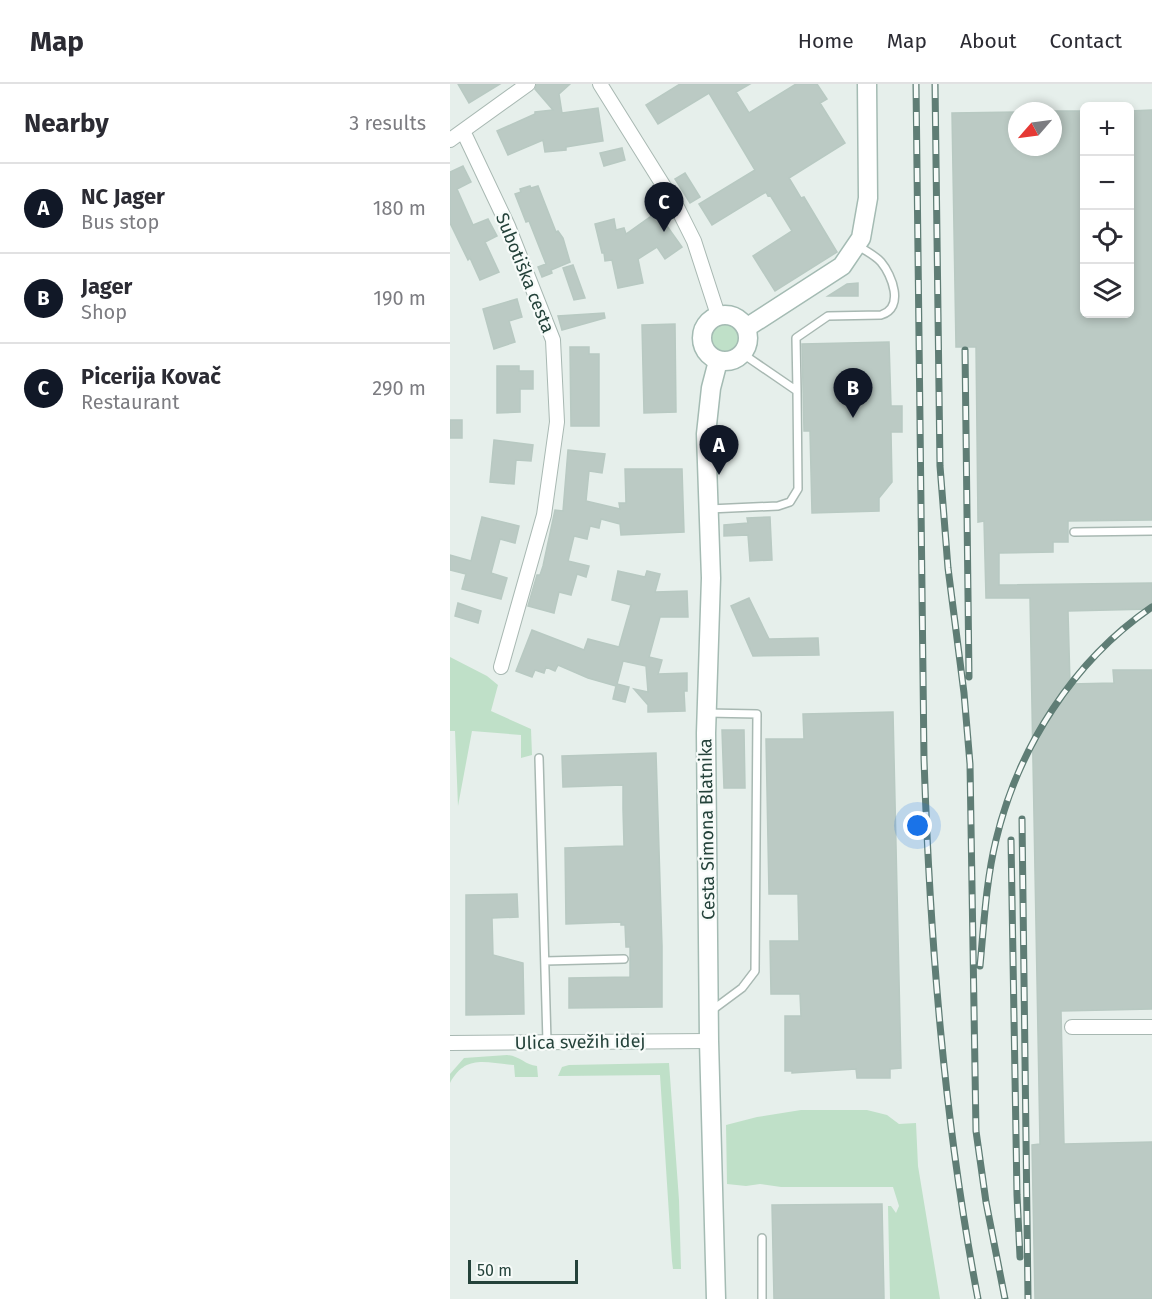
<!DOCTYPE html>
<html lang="en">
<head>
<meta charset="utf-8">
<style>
  :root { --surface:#fff; --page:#f2f2f3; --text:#2b2b33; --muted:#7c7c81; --line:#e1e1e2; --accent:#111827 }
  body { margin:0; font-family:"Fira Sans",sans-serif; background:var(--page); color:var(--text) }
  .controls { position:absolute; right:18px; top:18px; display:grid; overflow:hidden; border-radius:9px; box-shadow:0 3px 9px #0003 }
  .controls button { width:54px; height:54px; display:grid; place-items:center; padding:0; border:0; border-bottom:2px solid var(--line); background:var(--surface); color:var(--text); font:30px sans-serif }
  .compass { position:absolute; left:558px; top:18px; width:54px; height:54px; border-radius:50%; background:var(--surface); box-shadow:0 3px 9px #0003; rotate:242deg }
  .scale { position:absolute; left:18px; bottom:15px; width:110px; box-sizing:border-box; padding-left:6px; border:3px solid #24423a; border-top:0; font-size:16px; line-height:21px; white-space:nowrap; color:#24423a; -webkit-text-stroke:4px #f7fbf9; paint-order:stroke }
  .you { position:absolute; left:468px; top:742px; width:21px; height:21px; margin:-15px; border:4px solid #fff; border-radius:50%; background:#1a73e8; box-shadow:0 0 0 9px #1a73e833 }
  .badge { display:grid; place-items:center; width:39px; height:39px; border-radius:50%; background:var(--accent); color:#fff; font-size:20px; font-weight:700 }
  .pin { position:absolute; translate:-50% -50px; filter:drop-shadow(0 2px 3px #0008) }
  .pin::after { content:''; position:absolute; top:32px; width:21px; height:18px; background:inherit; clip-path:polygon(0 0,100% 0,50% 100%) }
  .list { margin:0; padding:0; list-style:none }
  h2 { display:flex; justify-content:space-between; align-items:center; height:78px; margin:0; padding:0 24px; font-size:26px }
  h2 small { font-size:20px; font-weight:400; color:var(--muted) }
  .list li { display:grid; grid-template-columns:39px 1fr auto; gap:18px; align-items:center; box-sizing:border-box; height:90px; padding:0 24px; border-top:2px solid var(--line) }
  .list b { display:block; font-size:22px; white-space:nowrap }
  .list p { margin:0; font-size:20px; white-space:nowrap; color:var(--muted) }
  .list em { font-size:20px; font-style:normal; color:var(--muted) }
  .icon { flex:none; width:33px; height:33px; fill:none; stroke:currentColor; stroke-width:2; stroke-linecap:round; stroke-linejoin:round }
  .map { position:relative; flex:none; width:702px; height:1215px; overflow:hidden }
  header { display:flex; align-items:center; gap:36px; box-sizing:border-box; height:84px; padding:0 30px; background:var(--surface); border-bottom:2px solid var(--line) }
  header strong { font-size:28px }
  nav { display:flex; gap:33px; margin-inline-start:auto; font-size:21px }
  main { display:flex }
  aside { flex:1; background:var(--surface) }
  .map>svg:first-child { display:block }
  .green { fill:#bfe0c8 }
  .building { fill:#bbcac4; stroke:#b8c9c2; stroke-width:1.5 }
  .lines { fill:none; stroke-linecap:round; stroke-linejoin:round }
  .lane-casing { stroke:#a8b8b2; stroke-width:10 }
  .street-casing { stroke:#a8b8b2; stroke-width:16 }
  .secondary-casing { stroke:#a4bbb3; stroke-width:21 }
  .lane { stroke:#fff; stroke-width:7 }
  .street { stroke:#fff; stroke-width:14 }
  .secondary { stroke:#fff; stroke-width:18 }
  .rail-casing { stroke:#5f7d75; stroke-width:7 }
  .rail { stroke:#f7fbf9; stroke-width:4.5; stroke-dasharray:14; stroke-linecap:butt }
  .labels { text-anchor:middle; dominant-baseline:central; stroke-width:4.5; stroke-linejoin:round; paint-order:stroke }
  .street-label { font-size:18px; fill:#24423a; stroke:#f7fbf9 }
</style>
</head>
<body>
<header>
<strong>Map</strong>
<nav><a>Home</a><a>Map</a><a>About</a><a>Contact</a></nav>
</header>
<main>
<aside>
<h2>Nearby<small>3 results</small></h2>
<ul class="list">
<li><span class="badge">A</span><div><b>NC Jager</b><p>Bus stop</p></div><em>180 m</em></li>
<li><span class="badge">B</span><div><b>Jager</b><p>Shop</p></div><em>190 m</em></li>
<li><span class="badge">C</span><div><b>Picerija Kovač</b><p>Restaurant</p></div><em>290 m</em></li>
</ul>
</aside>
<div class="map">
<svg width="702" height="1215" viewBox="0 0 702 1215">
  <rect width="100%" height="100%" fill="#e6efeb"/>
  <!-- green -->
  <path class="green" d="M258 254a17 17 0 1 1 34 0a17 17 0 1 1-34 0Z
    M0,573L37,592L48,601L41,627L81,645L82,671L71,674V651L22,647L8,722L5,647H0Z
    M57,971C70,972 75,981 87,982L88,993H65L64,981C35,979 16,970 0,999V990L14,974Z
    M219,979L229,1116L231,1185H223L222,1177L210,991L108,992L112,983L119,981Z
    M351,1026H417L437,1031L449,1040L466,1039L468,1082L490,1215H440L438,1122H441L446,1129L449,1122L443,1103H331L310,1100L296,1102L277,1100L276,1041L307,1033Z"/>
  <!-- building -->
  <path class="building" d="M8,0H50L19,19Z
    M87,0H120L109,10L112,29L148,24L153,57L116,63V66L95,68L93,56L58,71L47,47L85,30V28L103,26L85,5Z
    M230,0H300L286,8L299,29L346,0H367L377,15L370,19L395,59L339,94L351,114L354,113L387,168L325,207L303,172L342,147L320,111L318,112L316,108L262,141L249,120L305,86L259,9L208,40L196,21Z
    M702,26V436L618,437V458H603V468L549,469V501L702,499V525L618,527L620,600L664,599L663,586H702V925L611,927L614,1060L702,1058V1215H585L582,1061L590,1060L580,514H536L534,437L528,438L526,263H506L502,29L567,28V63H603V27H634V230H680V27Z
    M172,64L175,76L154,82L150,69Z
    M13,82L21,98L7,105L23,141L38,135L47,152L35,158L49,188L30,196L20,174L18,176L0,139V88Z
    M235,89L250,113L240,119L225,95Z
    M80,102L81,104L88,102L106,148L108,147L113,154L120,178L101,186L102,189L92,193L88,183L96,180L79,137L76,138L65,110L71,108L70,105Z
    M207,128L232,163L215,175L207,163L188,175L193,199L168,204L162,176L155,177L154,169H152L145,140L164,135L166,146L174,144L176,150Z
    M123,181L135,214L124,216L113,184Z
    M408,199V212H378L397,200Z
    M67,215L72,233L59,237L65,258L44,265L33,225Z
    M154,229L155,234L112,246L108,232Z
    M225,240L226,328L194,329L192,241Z
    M439,258L441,322H452V348H441L442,398L429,414V427L362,429L360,347H354L352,260Z
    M120,263H139V270H149V342H121Z
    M47,282H69V287H83V305H70V328L47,329Z
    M0,336H12V354H0Z
    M44,356L83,361L81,377L66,376L64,400L40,398Z
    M118,366L155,370L152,389L139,387L136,417L170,425L169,419H176L175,385H232L234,448L171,451L170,440L151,435L149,444L140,442L137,455L124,452L118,477L139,482L136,493L127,490L121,511L109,508L104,529L78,522L87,491H90L93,482L105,426L113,427Z
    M32,433L69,442L65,459L50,455L41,489L57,494L51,515L12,505L16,490L0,486V471L21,477Z
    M320,433L322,476L300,477L298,451L274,452V441L298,439L297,434Z
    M168,487L195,493L197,487L210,490L205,508L237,507L238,533H210L199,573L212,576L208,590L237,589V607H234L235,627L198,628V621L184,605L198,608L196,582L173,577L167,600L179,603L175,618L163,615L166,602L138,594L108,581L105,587L96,583L94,589L85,586L82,593L66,587L82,546L134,566L138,555L169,563L181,521L162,516Z
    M299,514L319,555L368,554L369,571L303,572L281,522Z
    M8,519L31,527L28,539L5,532Z
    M443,628L451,984L440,985V994H407L406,985L342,989V987H335V932H351L350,910H321L320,857H349L348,810H319L316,655H354L353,630Z
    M272,646H294L295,704H274Z
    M206,669L212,862V923L119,924V894L180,893V863H176L175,841H171V838L116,840L115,764L174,762L173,725V701L113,703L112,672Z
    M67,810L68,833L42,834L43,871L73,879L74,930L16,931V811Z
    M432,1120L434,1215H324L322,1121Z"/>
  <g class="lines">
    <defs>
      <path id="lane" d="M347,307L346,254L378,232L431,231C455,224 442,191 431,178C425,171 414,166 407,161
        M259,425L328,422L340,418L348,405L347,307L293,270
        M624,448L702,447
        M257,629L307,630L305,887L292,904L261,927
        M89,674L97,958
        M95,877L174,875
        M312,1154V1215"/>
      <path id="street" d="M150,0L228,125L244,157L268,231
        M13,47L58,142L103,256L107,338L94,431L51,583
        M0,56L78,0
        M622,943H702
        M0,959L259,957"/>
      <path id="secondary" d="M252 254a23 23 0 1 1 46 0a23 23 0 1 1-46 0Z
        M296,244L392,182L411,154L418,114L417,0
        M266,1215L259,957L256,649L261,494L256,350L261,304L268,277"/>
    </defs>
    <!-- lane casing -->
    <use href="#lane" class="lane-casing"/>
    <!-- street casing -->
    <use href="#street" class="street-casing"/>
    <!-- secondary casing -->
    <use href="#secondary" class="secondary-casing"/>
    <!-- lane -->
    <use href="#lane" class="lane"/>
    <!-- street -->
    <use href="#street" class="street"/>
    <!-- secondary -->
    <use href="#secondary" class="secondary"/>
    <defs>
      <path id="rail" d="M466,0L474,675C480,856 494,1037 528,1215
        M485,0L490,382L498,484L514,609L520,680L526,1047L536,1118L555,1215
        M515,266L519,593
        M572,735L578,1215
        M561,756L567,1111L570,1173
        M530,882C534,840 536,797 546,756C568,664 623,577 702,523"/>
    </defs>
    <!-- rail casing -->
    <use href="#rail" class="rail-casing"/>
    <!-- rail -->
    <use href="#rail" class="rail"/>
  </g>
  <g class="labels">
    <!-- street labels -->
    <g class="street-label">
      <text transform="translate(75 189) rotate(68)">Subotiška cesta</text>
      <text transform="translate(257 745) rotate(-91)">Cesta Simona Blatnika</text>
      <text transform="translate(130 958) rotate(-1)">Ulica svežih idej</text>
    </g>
  </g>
</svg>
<div class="controls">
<button>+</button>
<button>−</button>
<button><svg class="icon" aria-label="locate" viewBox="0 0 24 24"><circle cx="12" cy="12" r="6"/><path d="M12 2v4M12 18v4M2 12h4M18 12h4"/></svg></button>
<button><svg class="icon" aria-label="layers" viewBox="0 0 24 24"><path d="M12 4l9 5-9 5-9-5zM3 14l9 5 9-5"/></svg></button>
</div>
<svg class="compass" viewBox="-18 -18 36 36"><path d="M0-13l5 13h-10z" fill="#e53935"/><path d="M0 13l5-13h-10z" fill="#7c7c81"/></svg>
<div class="scale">50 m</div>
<div class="you"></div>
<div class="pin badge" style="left:269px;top:391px">A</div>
<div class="pin badge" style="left:403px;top:334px">B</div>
<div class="pin badge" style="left:214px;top:148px">C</div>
</div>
</main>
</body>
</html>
